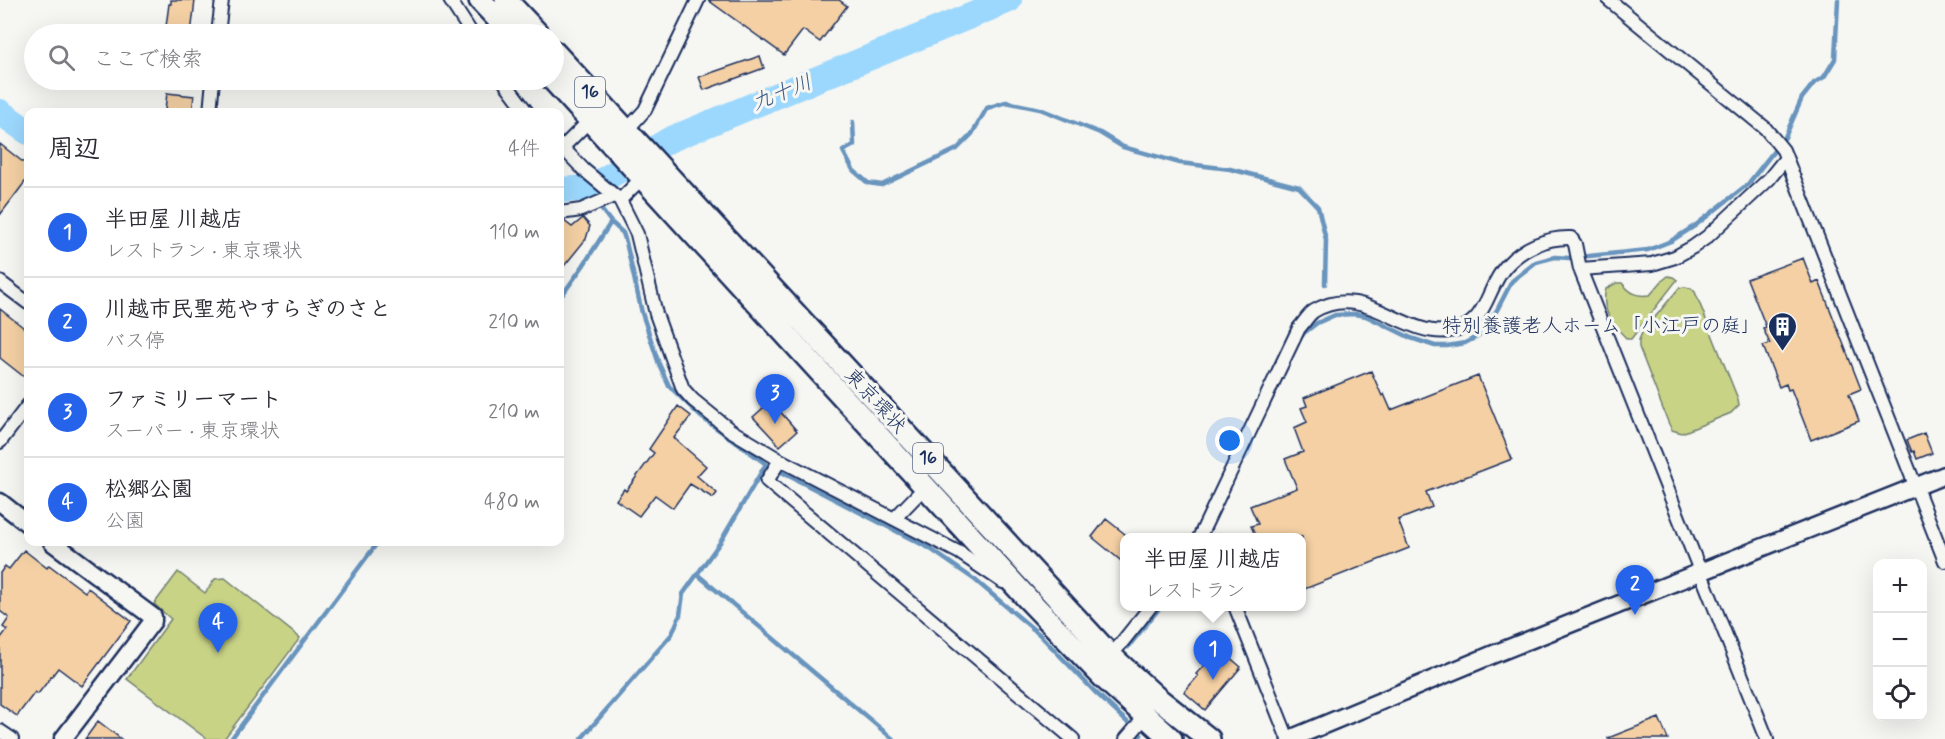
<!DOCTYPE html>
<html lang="ja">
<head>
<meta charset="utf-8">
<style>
  :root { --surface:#fff; --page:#f7f7f7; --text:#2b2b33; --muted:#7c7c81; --line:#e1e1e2; --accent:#2563eb }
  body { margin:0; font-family:Mynerve,"Klee One",sans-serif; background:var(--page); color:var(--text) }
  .controls { position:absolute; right:18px; bottom:18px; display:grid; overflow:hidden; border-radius:12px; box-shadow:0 6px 24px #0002 }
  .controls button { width:54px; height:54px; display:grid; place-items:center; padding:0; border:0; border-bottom:2px solid var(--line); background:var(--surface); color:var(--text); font:30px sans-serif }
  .you { position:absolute; left:1230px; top:441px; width:21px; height:21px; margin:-15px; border:4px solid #fff; border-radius:50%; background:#1a73e8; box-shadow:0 0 0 9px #1a73e833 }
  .badge { display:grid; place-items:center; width:39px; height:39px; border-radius:50%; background:var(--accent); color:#fff; font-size:20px; font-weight:700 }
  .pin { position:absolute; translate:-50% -50px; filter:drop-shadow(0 2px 3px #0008) }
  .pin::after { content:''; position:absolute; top:32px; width:21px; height:18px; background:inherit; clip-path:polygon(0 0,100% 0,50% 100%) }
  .popup { position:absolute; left:1120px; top:533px; width:186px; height:78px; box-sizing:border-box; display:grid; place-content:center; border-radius:12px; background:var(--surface); filter:drop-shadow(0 2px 4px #0005); font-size:20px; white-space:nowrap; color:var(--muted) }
  .popup b { font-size:22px; color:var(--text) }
  .popup::after { content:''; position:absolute; left:50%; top:100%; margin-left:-12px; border:12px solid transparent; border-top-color:var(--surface) }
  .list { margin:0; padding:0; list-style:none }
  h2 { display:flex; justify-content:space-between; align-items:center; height:78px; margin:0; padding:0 24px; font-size:26px }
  h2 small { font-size:20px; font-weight:400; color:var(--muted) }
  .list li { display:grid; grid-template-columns:39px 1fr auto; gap:18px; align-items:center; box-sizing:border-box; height:90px; padding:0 24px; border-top:2px solid var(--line) }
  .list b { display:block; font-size:22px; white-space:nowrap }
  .list p { margin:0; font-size:20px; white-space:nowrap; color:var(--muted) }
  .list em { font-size:20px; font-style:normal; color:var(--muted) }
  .icon { flex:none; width:33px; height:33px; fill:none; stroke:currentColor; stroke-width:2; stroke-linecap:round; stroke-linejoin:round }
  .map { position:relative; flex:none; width:1945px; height:739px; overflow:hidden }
  .search { position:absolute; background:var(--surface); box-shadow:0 6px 24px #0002; left:24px; top:24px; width:540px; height:66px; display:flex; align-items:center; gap:15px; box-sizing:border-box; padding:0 21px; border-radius:33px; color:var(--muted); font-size:22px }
  .panel { position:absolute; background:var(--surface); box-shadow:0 6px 24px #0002; left:24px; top:108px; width:540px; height:438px; border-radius:12px }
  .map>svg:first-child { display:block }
  .green { fill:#c8d386; stroke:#728172; stroke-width:1.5 }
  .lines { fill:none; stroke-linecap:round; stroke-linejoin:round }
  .stream { stroke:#6894bd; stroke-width:4.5 }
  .river { stroke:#9cd8fd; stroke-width:26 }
  .building { fill:#f4d0a4; stroke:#1b2f5e; stroke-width:1.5 }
  .street-casing { stroke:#1b2f5e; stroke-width:16 }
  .secondary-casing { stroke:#1b2f5e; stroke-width:21 }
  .highway-casing { stroke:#1b2f5e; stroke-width:26 }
  .street { stroke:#f6f6f2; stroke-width:12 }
  .secondary { stroke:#f6f6f2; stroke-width:16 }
  .highway { stroke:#f6f6f2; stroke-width:21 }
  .labels { text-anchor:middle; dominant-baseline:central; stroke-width:6; stroke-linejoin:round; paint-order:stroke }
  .shield { fill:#f6f6f2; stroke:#5d6b8a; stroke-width:1.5 }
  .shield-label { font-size:18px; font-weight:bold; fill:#1b2f5e }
  .poi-label { font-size:20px; fill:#1b2f5e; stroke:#f6f6f2; text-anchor:end }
  .street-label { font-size:20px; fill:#1b2f5e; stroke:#f6f6f2 }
  .water-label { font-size:21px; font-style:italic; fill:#3b5986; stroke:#f6f6f2 }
</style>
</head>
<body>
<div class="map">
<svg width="1945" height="739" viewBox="0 0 1945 739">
  <rect width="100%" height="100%" fill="#f6f6f2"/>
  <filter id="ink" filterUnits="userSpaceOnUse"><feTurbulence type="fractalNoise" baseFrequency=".0167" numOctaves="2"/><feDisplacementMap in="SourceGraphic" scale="12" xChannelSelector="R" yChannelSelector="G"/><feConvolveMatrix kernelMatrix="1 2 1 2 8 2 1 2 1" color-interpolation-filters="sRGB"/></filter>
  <g filter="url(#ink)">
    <!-- green -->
    <path class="green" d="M1668,276L1673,277L1677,280L1631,339H1627C1614,326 1600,310 1606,289L1616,283H1622C1630,293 1637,297 1650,295L1662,281Z
      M1684,287L1691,288L1695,292L1738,399L1739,405L1731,413L1682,433L1672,430L1668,422L1639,347V340L1642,333L1679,288Z
      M178,572L205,593L215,579L225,578L300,638L224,739H207L127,679L171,619L154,604Z"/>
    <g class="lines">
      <!-- stream -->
      <path class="stream" d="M853,122L854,145L843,151L853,170L868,183L882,185L957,149L972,134L987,108L1006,102L1040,109L1100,133L1123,147L1180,163L1230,169L1299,187L1318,207L1326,240L1325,284
        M611,222L623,233L626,242L642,313L659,364L669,386L701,417L766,464L929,548L975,580L1039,634L1094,691L1141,735L1137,739
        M560,298L583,266L611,222L601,209L590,188
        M1299,340L1304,333L1317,323L1335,315L1354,314L1366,316L1411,338L1435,346H1447L1465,343L1480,335L1497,310L1512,281L1536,262L1555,257L1569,258L1648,250L1671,241L1696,225L1748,184L1785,137L1802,98L1814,83L1824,77L1835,59L1838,0
        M698,575L893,739
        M1128,647L1161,606
        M231,739L378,542
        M581,739L672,634L680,615L683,594L721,541L766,464"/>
      <!-- river -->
      <path class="river" d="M0,112L28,132
        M560,190L590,188L669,140L1009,0"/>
    </g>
    <!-- building -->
    <path class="building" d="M171,0H195L191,34H165L169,4H171Z
      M708,0H839L847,6L820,42L803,30L784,55Z
      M760,56L764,68L704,90L699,77Z
      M167,93L194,96L192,112L165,110Z
      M0,144L28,166V178L0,215Z
      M583,218L590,226L586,239L560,271V221H564L572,227Z
      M1803,258L1813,284L1819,281L1861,389L1849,394L1859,421L1811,440L1791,389L1788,390L1786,384L1779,387L1763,346L1770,344L1763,328L1766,327L1747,279Z
      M0,309L28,331V380L0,358Z
      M1371,371L1382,396L1384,394L1391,410L1478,376L1512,459L1426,492L1432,507L1398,520L1409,548L1302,590V537H1256L1251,526L1258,524L1250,506L1297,488L1285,459L1303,452L1294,428L1307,422L1301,408L1307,406L1304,398Z
      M771,401L797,431L780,446L753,417Z
      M678,406L691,416L674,438L706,466L697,476L717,493L713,498L690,484L673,508L655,495L639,516L616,500L624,489L626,491L654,453L649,449Z
      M1924,433L1932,453L1917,459L1914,451L1912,452L1907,440Z
      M1106,519L1125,534V564L1092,537Z
      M24,550L47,568L49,565L85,592L88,588L131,621L82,686L58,668L38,694L35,692L17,716L0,704V639L7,630L3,627L9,618L0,611V573L5,566L9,569Z
      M1220,649L1241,667L1205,710L1184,692L1198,676L1196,674Z
      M1659,718L1668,739H1608V738Z
      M98,721L121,739H85Z"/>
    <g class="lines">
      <defs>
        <path id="street" d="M450,0L472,34
          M1609,0L1765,128L1783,150L1945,561
          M218,34L222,0
          M503,80L527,112
          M210,112L213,80
          M626,131L645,110L698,0
          M560,145L584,170L620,200L637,234L656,314L683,389L693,400L730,430L780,460L767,481L1073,739
          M562,148L590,120
          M620,200L642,178
          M560,213L581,210L614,196
          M1580,269L1652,264L1675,257L1693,247L1707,237L1769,179L1786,158
          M0,282L28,303
          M0,442L28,405
          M780,460L960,553L1003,582
          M894,519L926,486
          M1199,538L1299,328C1304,323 1308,315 1314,311C1364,281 1401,337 1449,331C1488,327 1485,289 1506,266C1522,248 1547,237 1571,238L1575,244L1580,269L1767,739
          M1235,606L1288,739
          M1111,656L1151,606
          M0,731L12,739
          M1126,739L1145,717"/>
        <path id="secondary" d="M0,502L28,524
          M52,542L153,617V621L63,739
          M1290,739L1494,654L1945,475"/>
        <path id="highway" d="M480,0L512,34
          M506,0L538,34
          M554,52L1111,656L1157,698L1209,739
          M553,80L1027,598L1104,678L1171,739"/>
      </defs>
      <!-- street casing -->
      <use href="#street" class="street-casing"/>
      <!-- secondary casing -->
      <use href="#secondary" class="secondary-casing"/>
      <!-- highway casing -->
      <use href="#highway" class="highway-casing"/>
      <!-- street -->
      <use href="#street" class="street"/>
      <!-- secondary -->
      <use href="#secondary" class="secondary"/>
      <!-- highway -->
      <use href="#highway" class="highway"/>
    </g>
  </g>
  <!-- icons -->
  <defs>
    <symbol id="building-pin" viewBox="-11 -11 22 30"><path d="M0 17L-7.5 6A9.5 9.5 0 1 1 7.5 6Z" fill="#1b2f5e" stroke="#f6f6f2"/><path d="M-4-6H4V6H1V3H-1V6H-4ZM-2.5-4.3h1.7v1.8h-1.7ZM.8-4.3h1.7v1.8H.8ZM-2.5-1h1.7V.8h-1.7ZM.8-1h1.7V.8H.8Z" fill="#fff"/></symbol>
  </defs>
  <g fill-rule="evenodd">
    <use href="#building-pin" x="1766" y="310" width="33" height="45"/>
  </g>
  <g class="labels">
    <!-- shield labels -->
    <g class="shield">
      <rect x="575" y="77" width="30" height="30" rx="4.5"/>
      <rect x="913" y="443" width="30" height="30" rx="4.5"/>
    </g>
    <g class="shield-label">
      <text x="590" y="92">16</text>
      <text x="928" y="458">16</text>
    </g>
    <!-- poi labels -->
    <g class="poi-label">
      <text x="1761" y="326">特別養護老人ホーム「小江戸の庭」</text>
    </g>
    <!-- street labels -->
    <g class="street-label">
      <text transform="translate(875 401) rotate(47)">東京環状</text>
    </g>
    <!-- water labels -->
    <g class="water-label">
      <text transform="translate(782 93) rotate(-22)">九十川</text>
    </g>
  </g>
</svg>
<div class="controls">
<button>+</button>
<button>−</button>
<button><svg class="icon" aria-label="locate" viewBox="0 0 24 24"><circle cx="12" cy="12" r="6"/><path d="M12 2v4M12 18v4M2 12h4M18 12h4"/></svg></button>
</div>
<div class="you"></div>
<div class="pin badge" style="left:1213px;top:680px">1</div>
<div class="popup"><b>半田屋 川越店</b>レストラン</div>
<div class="pin badge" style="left:1635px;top:615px">2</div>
<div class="pin badge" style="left:775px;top:424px">3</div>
<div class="pin badge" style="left:218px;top:653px">4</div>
<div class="search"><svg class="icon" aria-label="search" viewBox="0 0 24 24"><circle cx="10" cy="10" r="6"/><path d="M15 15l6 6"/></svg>ここで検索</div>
<section class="panel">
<h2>周辺<small>4件</small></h2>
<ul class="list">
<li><span class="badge">1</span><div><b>半田屋 川越店</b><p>レストラン · 東京環状</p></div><em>110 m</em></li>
<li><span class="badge">2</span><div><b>川越市民聖苑やすらぎのさと</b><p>バス停</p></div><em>210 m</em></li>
<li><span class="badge">3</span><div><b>ファミリーマート</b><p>スーパー · 東京環状</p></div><em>210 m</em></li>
<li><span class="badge">4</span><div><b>松郷公園</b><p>公園</p></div><em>480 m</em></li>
</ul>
</section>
</div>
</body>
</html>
